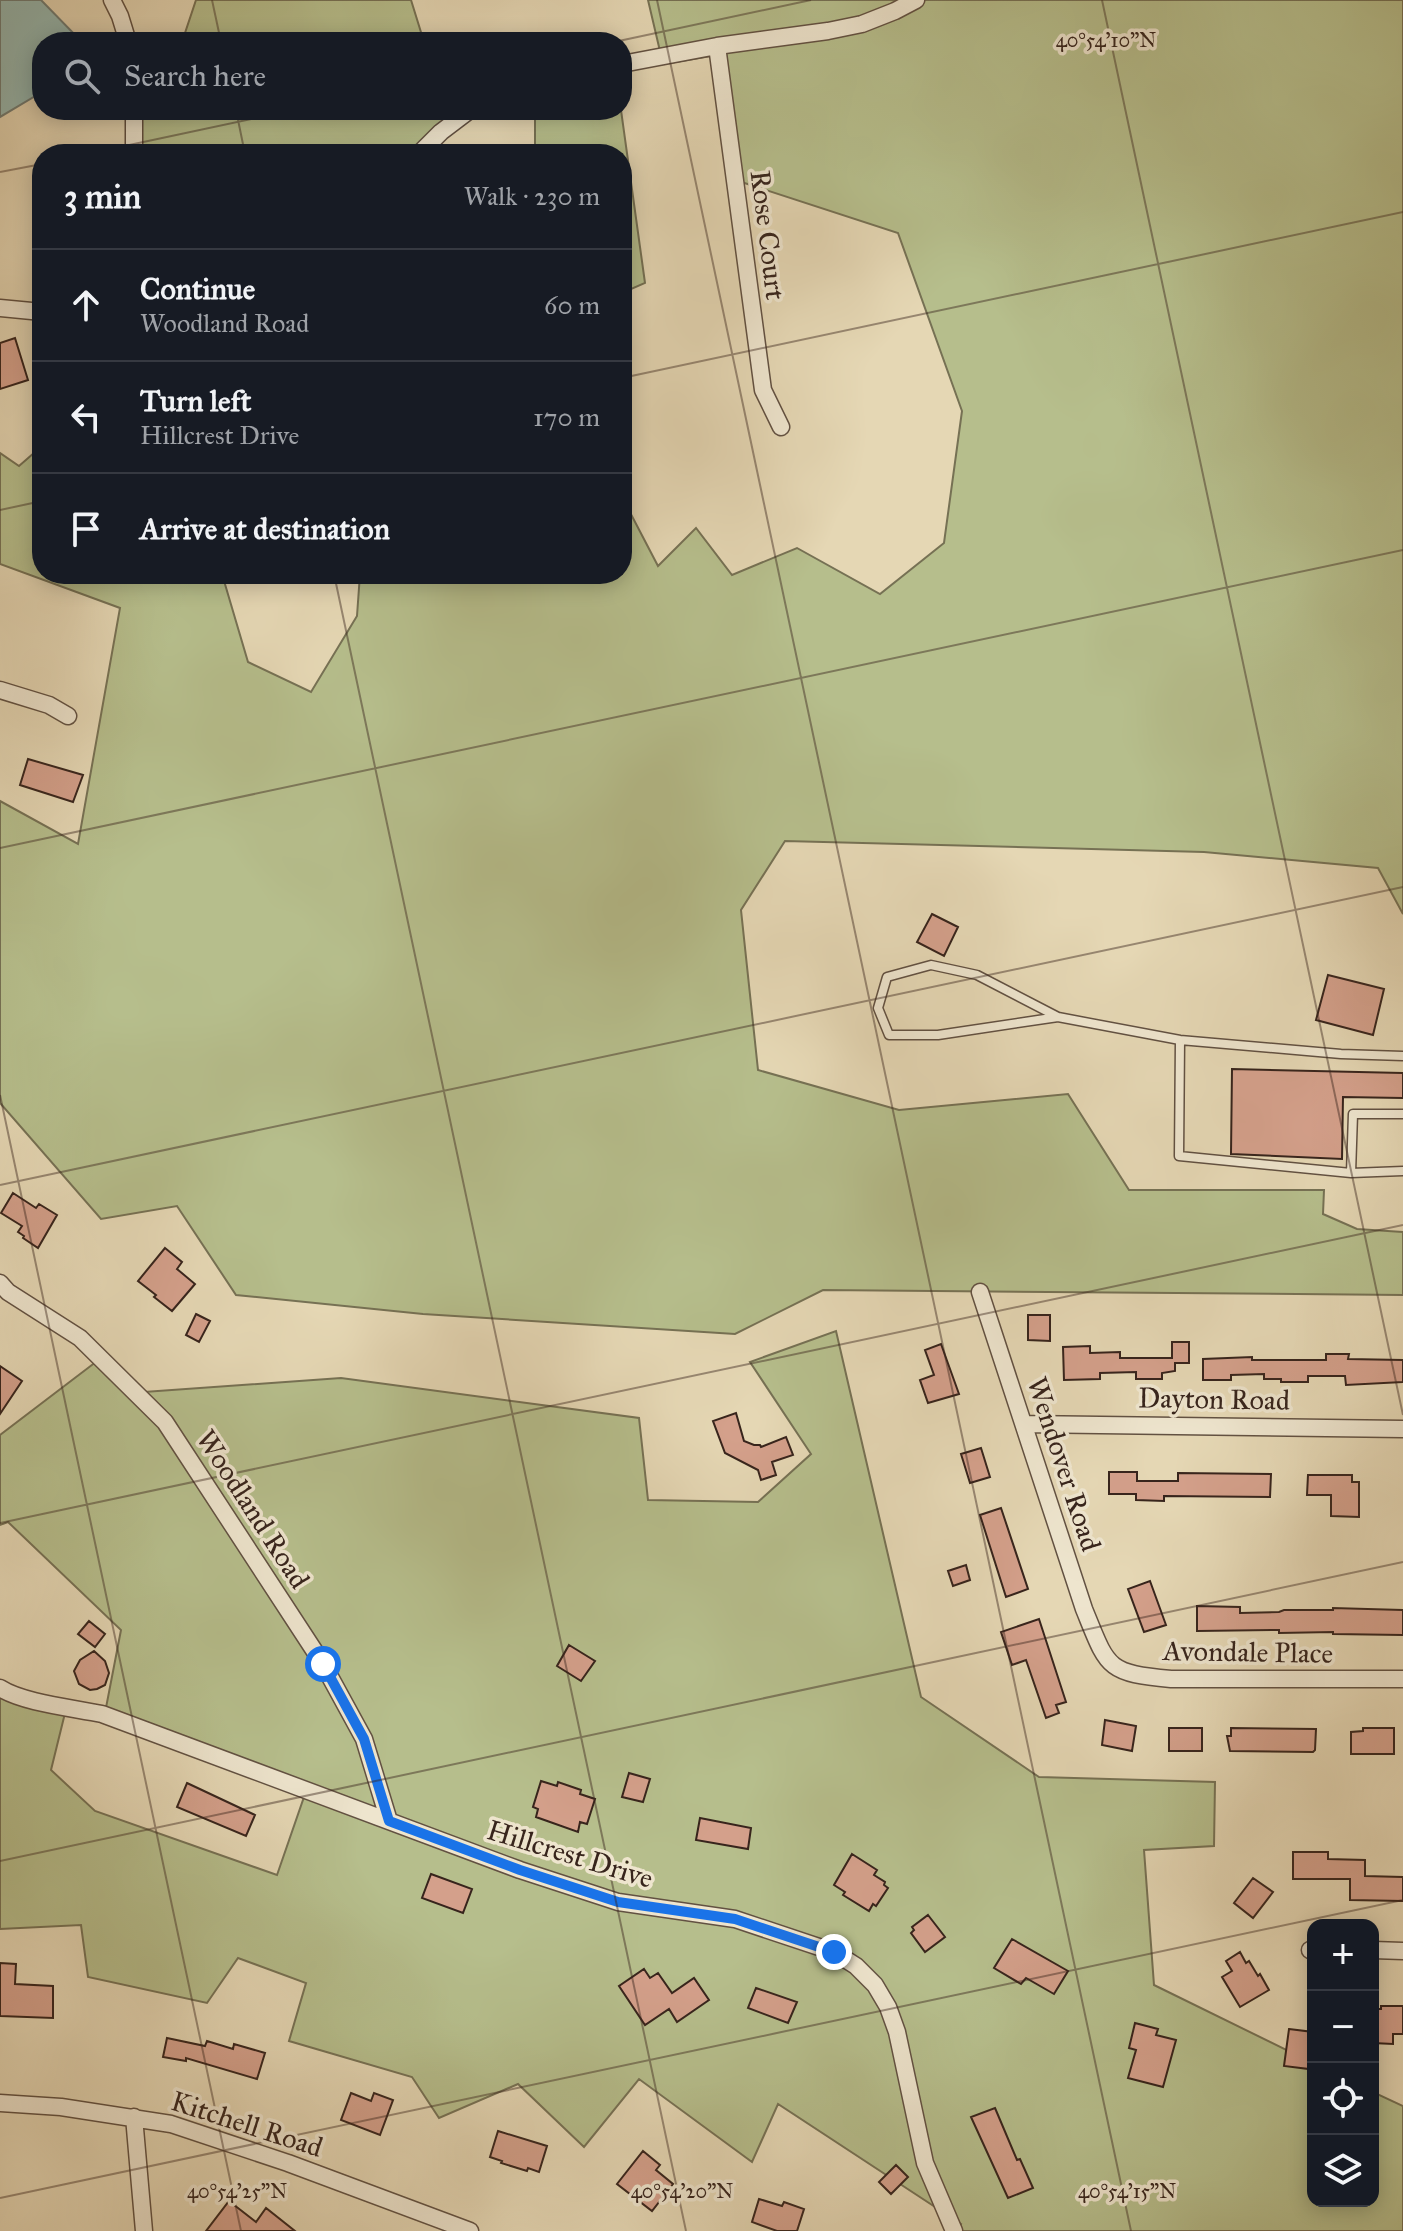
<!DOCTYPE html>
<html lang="en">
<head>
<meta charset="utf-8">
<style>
  :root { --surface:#171b24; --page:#20242c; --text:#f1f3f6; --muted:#9ea1a6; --line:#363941 }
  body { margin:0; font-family:"IM FELL Great Primer",serif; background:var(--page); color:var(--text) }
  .controls { position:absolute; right:24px; bottom:24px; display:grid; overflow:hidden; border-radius:16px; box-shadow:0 4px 20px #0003 }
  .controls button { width:72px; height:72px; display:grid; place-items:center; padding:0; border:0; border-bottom:2px solid var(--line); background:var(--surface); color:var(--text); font:40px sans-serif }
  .stop { position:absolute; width:24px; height:24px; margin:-18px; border:6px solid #1a73e8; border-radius:50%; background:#fff }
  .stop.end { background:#1a73e8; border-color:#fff; box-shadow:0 2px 8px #0008 }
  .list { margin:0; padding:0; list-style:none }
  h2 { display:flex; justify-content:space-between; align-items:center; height:104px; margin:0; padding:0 32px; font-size:34px }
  h2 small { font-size:26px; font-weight:400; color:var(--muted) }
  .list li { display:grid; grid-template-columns:52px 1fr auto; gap:24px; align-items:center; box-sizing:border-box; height:112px; padding:0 32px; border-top:2px solid var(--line) }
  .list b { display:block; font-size:30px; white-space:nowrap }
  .list p { margin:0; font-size:26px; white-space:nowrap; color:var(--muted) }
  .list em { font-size:26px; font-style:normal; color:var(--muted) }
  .icon { flex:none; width:44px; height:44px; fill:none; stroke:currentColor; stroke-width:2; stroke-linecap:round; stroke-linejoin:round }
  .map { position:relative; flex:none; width:1403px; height:2231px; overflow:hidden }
  .search { position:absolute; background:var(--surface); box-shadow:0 4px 20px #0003; left:32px; top:32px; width:600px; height:88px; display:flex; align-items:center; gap:20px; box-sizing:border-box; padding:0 28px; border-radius:32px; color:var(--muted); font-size:30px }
  .panel { position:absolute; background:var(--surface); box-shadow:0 4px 20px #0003; left:32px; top:144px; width:600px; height:440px; border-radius:32px }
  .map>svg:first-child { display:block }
  .green { fill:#b6be8c; stroke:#767154; stroke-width:2 }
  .water { fill:#96b9b2; stroke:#707d76; stroke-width:2 }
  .building { fill:#d4a08b; stroke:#37241c; stroke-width:2 }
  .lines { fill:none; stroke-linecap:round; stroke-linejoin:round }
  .lane-casing { stroke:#625142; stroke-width:11 }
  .street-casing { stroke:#625142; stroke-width:19 }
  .lane { stroke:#eee5ce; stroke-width:8 }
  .street { stroke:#eee5ce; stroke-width:16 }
  .route { stroke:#1a73e8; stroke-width:10 }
  .ticks { fill:none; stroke:#37241c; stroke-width:2; stroke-opacity:0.45 }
  .labels { text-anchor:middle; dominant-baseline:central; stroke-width:7; stroke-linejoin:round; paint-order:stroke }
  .street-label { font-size:28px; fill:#37241c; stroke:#eee5ce }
  .ticks-label { font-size:20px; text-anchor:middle; fill:#37241c; stroke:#eee5ce; stroke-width:7; stroke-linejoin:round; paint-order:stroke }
</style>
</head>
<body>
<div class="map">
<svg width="1403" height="2231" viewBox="0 0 1403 2231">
  <rect width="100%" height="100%" fill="#e5d7b4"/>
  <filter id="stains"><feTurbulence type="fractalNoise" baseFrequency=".0025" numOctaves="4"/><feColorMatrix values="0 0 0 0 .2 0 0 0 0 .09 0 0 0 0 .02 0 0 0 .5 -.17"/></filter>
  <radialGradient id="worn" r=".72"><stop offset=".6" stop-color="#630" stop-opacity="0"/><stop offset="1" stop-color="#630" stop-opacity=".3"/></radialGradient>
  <!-- green -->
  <path class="green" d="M196,0H411L424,42H182Z
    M648,0H1403V914L1378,868L1204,852L785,841L741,910L758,1070L899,1110L1068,1094L1129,1190H1324L1323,1214L1357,1229L1403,1232V1295L823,1290L735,1334L423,1314L236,1295L177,1206L101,1219L0,1103V801L78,844L120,608L0,564V453L19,466L42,446V574H222L248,662L311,692L357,616L360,574H622V497L658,566L696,528L732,575L797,548L880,594L944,543L962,411L898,233L729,178L711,56L663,64Z
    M130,110H444L449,126L416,154H132Z
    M535,110H621L645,283L622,293V154H535Z
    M836,1331L921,1697L1039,1777L1215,1782L1214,1846L1144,1850L1154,1985L1313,2063V2201H1373V2092L1403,2106V2231H957L961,2224L778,2104L752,2162L639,2079L584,2147L518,2084L439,2118L412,2077L289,2041L306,1983L238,1958L207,2003L88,1977L81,1925L0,1929V1686L67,1705L51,1770L95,1811L277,1875L305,1794L104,1718L121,1630L8,1522L0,1525V1435L105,1355L144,1392L341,1378L639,1418L648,1500L758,1502L811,1454L750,1362Z"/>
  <!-- water -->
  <path class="water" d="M0,0H41L82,42H42V92L0,117Z"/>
  <!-- building -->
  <path class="building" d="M15,338L28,380L0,389V343Z
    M28,759L83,775L73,802L20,785Z
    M932,914L958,927L944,956L917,942Z
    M1328,975L1384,989L1373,1035L1316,1020Z
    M1232,1069L1403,1073V1098L1343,1097L1342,1159L1231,1154Z
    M13,1193L36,1208L39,1204L57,1215L38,1248L23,1238L24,1236L18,1232L22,1226L1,1213Z
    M165,1248L182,1262L177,1269L195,1284L172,1311L154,1297L156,1295L138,1281Z
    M196,1314L210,1321L199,1342L186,1335Z
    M1028,1315H1050V1341L1028,1340Z
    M1172,1342H1189V1363H1175V1371L1162,1373V1379H1136V1372L1100,1373V1379L1064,1380L1063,1347L1090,1346V1353L1120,1352V1358H1172Z
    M941,1344L959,1394L928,1403L920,1380L934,1375L925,1350Z
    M1326,1354H1349L1348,1359L1403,1360V1382L1346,1385L1345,1376H1308V1382H1281V1379H1264V1374L1231,1375V1380H1203V1359L1252,1357V1360H1326Z
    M0,1366L22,1381L0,1414Z
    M736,1413L744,1441L754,1445H760L761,1447L786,1437L793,1455L772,1462L776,1475L761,1480L758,1470L725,1453L713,1421Z
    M981,1448L990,1477L970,1483L961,1454Z
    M1109,1472H1137V1481H1178V1473L1271,1474L1270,1497L1164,1496V1501L1136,1500V1494H1109Z
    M1308,1475H1352V1482H1359V1517L1331,1516V1495H1307Z
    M1001,1508L1028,1589L1006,1597L980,1515Z
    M966,1565L970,1580L953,1586L948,1571Z
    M1150,1581L1166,1625L1144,1632L1128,1589Z
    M1197,1606L1240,1607V1613L1279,1612L1284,1610H1333V1608L1403,1610V1635L1333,1634V1632L1279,1633V1630L1197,1631Z
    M1039,1619L1066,1702L1056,1705L1059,1713L1046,1718L1026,1660L1012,1665L1001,1632Z
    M89,1621L105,1634L95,1647L78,1634Z
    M569,1645L595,1661L581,1681L557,1666Z
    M94,1651L105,1661L109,1673L105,1685L97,1689L90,1690L79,1684L74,1671L80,1660Z
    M1105,1720L1136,1726L1132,1751L1102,1745Z
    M1169,1728H1202V1751H1169Z
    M1231,1728L1316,1729L1315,1750L1313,1752L1230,1751L1227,1736H1231Z
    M1363,1728H1394V1754H1351V1732L1363,1731Z
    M629,1773L650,1779L643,1802L622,1797Z
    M541,1781L557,1786L558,1782L581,1790L580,1794L595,1799L587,1824L580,1822L578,1832L536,1817L538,1809L533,1807Z
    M187,1783L255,1815L246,1836L177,1807Z
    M700,1818L751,1828L748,1849L696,1840Z
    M1293,1852H1328V1859L1365,1860V1876L1403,1877V1901L1350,1900V1879H1293Z
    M852,1854L877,1870L874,1875L885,1882L884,1885L888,1888L876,1906L873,1904L869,1911L843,1895L845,1892L834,1885Z
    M431,1874L472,1889L463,1913L422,1898Z
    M1253,1878L1273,1892L1253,1918L1234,1903Z
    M928,1915L945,1937L925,1952L911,1933L914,1930L912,1927Z
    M1012,1939L1068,1971L1054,1994L1026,1978L1021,1984L994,1968Z
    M1240,1952L1246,1963L1249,1961L1258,1976L1260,1974L1269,1990L1240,2007L1222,1977L1232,1971L1226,1961Z
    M0,1963L16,1964L15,1984L53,1986V2018L0,2016Z
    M644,1969L650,1978L658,1973L672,1993L694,1978L709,2000L677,2022L669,2009L645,2025L619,1986Z
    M756,1988L797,2002L788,2023L748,2008Z
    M1381,2006H1403V2034H1393V2044L1373,2043V2009H1381Z
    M1135,2023L1158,2029L1156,2035L1176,2040L1163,2087L1128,2078L1136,2050L1129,2048Z
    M1289,2029L1313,2032V2065H1309V2069L1284,2066Z
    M167,2038L205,2046L207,2041L233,2049L234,2044L265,2053L257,2079L186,2058V2061L163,2057Z
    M351,2093L371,2101L374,2093L393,2100L380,2135L341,2120Z
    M995,2108L1017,2160L1020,2159L1033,2188L1008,2198L971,2117Z
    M498,2131L547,2146L539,2172L528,2168L527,2171L501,2163L502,2161L490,2157Z
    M643,2151L660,2165L656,2170L673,2184L652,2211L617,2184Z
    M896,2165L908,2177L891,2194L879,2182Z
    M759,2199L782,2206L784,2202L804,2209L797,2231H777L752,2222Z
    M229,2201L256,2222L266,2208L295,2231H206Z"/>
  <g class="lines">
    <defs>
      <path id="lane" d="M1058,1017L938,1035H889L878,1008L887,977L931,965L977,975L1058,1017L1180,1040L1341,1054L1403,1056
        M1180,1040L1179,1156L1351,1173
        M1403,1114H1353L1351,1173L1403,1171"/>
      <path id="street" d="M112,0L120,16L128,42
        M717,46L763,390L781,427
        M622,64L717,46L828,31L862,24L895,11L916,0
        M134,110V154
        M419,154L441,132L470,110
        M0,308L42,312
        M0,690L49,705L68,716
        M0,1283L8,1292L80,1338L165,1422L323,1664L364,1739L389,1821
        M980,1292L1084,1609C1108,1668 1106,1673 1171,1679H1403
        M1024,1424L1403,1429
        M0,1688C23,1703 74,1708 102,1714L520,1870L618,1902L735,1919L834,1952L856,1966L875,1985L888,2007L897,2032L925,2163L954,2231
        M1310,1950H1313
        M1373,1950L1403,1951
        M0,2103L61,2107L171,2124L288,2163L470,2231
        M134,2117L144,2231"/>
    </defs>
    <!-- lane casing -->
    <use href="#lane" class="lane-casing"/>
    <!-- street casing -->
    <use href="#street" class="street-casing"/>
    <!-- lane -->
    <use href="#lane" class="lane"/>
    <!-- street -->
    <use href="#street" class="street"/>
  </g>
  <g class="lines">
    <!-- route -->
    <path class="route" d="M323,1664L364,1739L389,1821L520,1870L618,1902L735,1919L834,1952"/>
  </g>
  <!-- ticks -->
  <path class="ticks" d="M212,0L221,42M657,0L1131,2231M1102,0L1403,1415M614,42L811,0M236,110L245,154M87,154L294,110M0,172L42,164M622,378L1403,212M0,510L42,501M334,574L686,2231M0,848L1403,550M0,1095L241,2231M0,1185L1403,887M0,1523L1403,1225M0,1861L1403,1562M0,2198L1403,1900"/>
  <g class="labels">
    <!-- street labels -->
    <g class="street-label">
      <text transform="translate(768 235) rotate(83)">Rose Court</text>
      <text transform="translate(1214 1399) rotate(1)">Dayton Road</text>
      <text transform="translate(1064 1464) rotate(72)">Wendover Road</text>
      <text transform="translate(253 1509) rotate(57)">Woodland Road</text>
      <text transform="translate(1248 1652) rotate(1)">Avondale Place</text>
      <text transform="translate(570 1854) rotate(17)">Hillcrest Drive</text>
      <text transform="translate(247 2124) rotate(18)">Kitchell Road</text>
    </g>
  </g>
  <g class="ticks-label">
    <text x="1106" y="47">40°54'10"N</text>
    <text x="237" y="2198">40°54'25"N</text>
    <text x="682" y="2198">40°54'20"N</text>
    <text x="1127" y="2198">40°54'15"N</text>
  </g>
  <rect width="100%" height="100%" filter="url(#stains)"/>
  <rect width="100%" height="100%" fill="url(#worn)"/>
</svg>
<div class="controls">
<button>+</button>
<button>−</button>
<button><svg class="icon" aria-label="locate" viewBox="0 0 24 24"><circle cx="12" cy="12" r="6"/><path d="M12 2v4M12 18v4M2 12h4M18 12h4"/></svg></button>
<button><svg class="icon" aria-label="layers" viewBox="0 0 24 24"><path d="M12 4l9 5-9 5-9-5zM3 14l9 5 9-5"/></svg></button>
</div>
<div class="stop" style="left:323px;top:1664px"></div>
<div class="stop end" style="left:834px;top:1952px"></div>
<div class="search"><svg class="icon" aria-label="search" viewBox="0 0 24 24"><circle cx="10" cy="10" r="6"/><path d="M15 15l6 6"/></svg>Search here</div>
<section class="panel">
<h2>3 min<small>Walk · 230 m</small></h2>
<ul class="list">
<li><svg class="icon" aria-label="ahead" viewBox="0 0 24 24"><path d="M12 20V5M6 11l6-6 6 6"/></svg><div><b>Continue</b><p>Woodland Road</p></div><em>60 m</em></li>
<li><svg class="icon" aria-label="left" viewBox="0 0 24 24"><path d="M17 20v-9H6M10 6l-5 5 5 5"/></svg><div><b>Turn left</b><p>Hillcrest Drive</p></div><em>170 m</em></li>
<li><svg class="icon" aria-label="arrive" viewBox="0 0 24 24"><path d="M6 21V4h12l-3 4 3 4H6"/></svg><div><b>Arrive at destination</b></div></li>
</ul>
</section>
</div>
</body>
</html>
